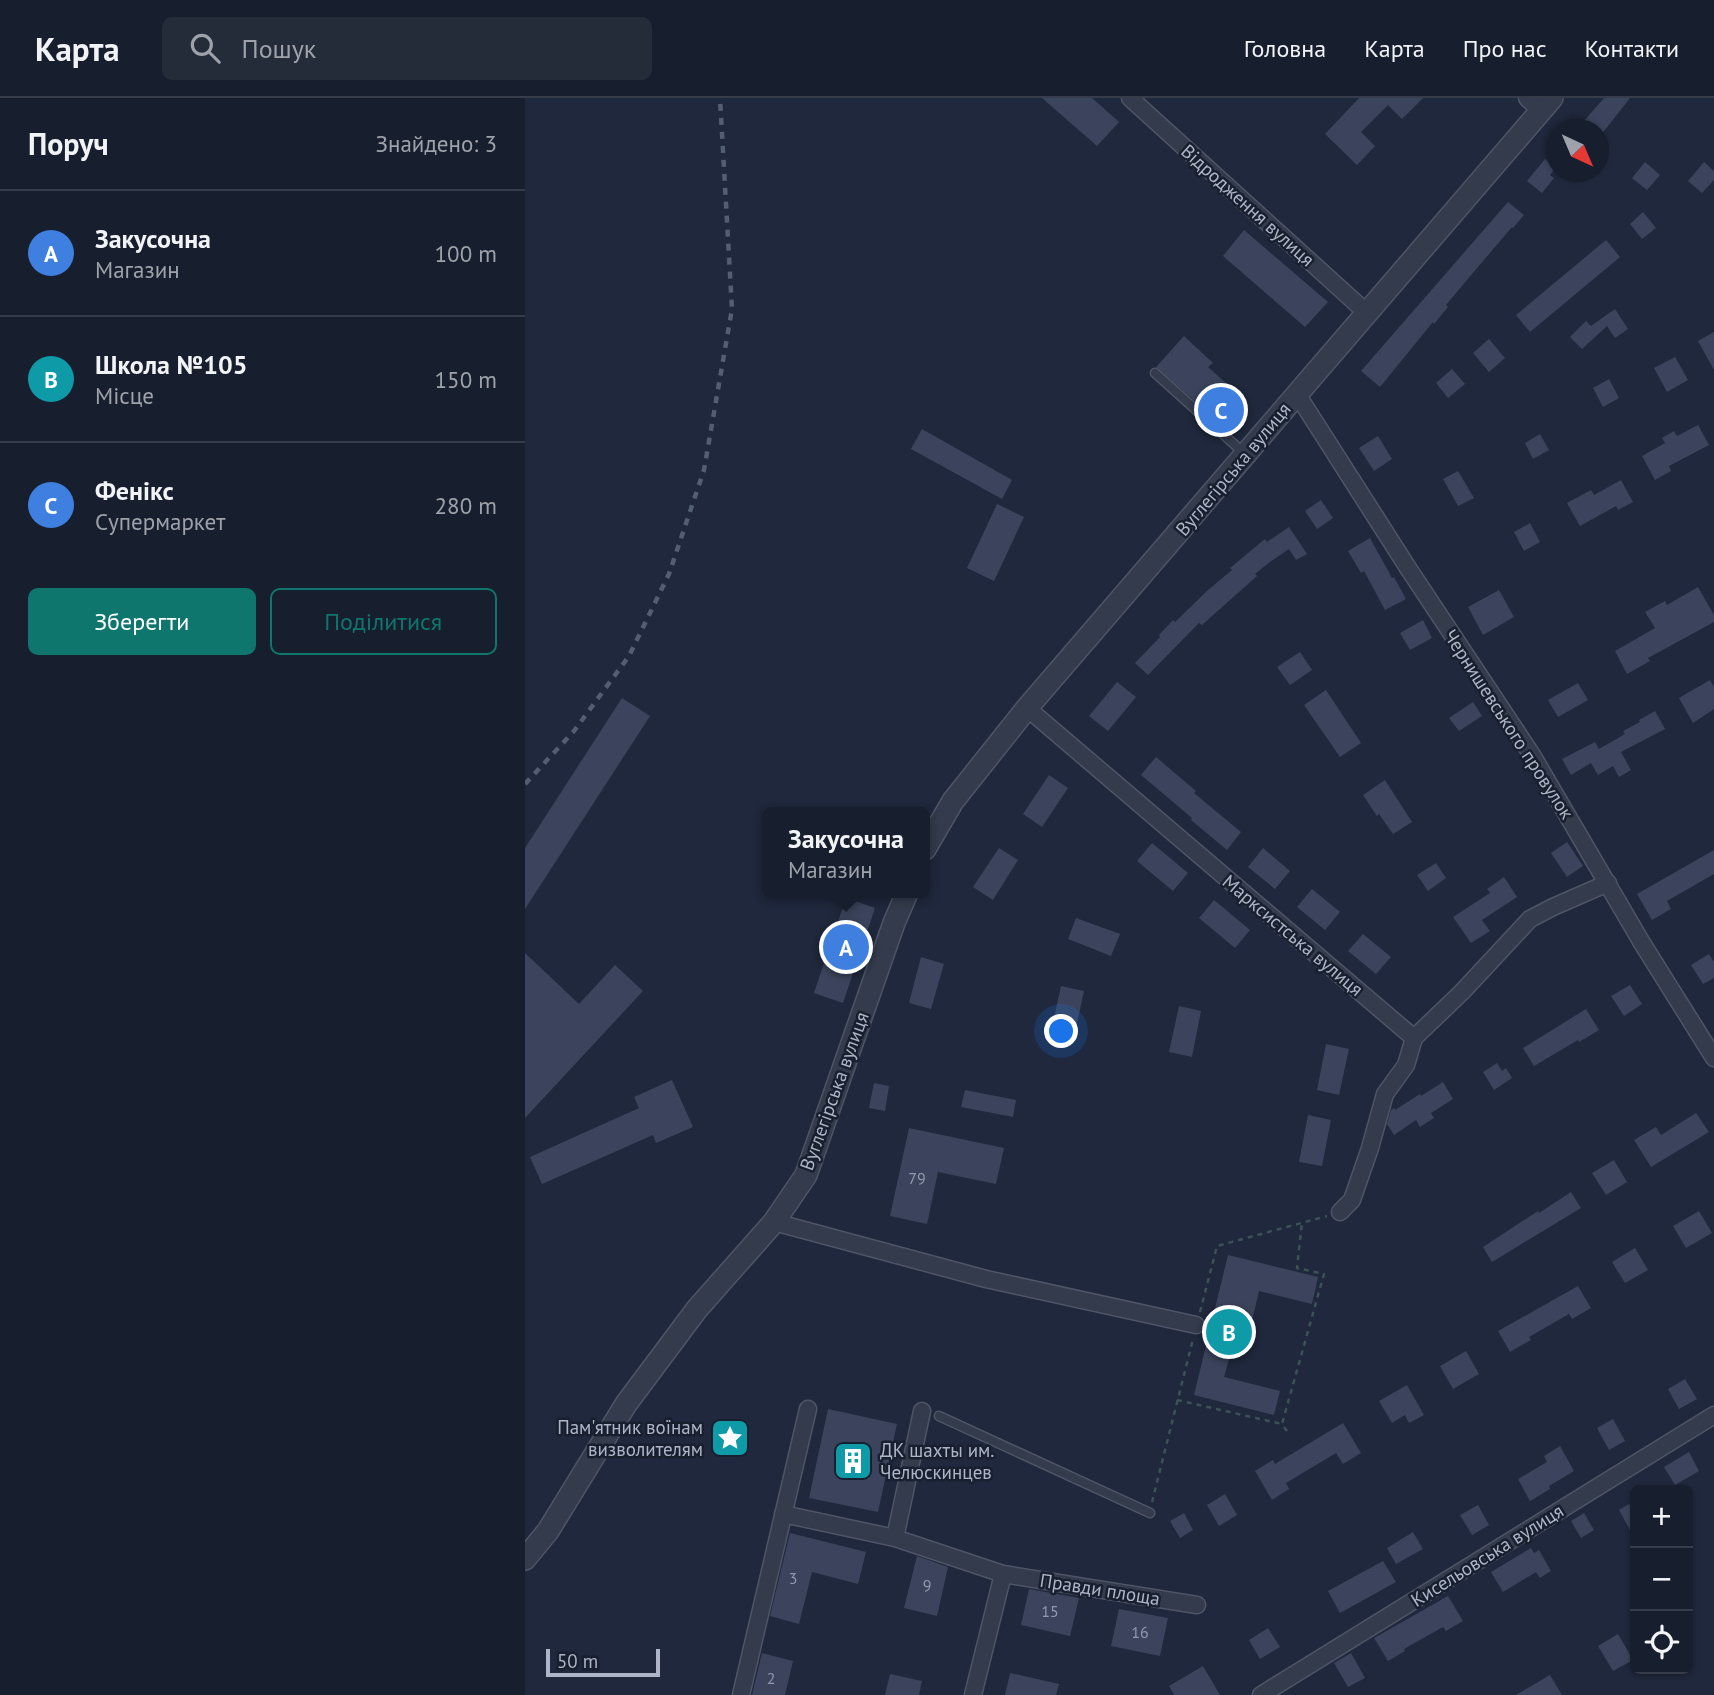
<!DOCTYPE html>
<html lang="uk">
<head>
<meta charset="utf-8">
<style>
  :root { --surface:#171e2d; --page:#242b39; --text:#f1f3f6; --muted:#9ea2aa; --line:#363c49; --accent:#0f766e }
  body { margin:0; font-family:"PT Sans",sans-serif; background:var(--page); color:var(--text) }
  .controls { position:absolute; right:21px; bottom:21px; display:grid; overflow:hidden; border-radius:10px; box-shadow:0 2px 5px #0004 }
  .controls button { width:63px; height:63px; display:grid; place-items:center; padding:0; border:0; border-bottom:2px solid var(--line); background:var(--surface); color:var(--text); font:35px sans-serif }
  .compass { position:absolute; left:1021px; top:21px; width:63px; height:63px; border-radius:50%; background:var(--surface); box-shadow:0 2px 5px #0004; rotate:136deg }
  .scale { position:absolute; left:21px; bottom:18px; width:114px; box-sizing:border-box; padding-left:7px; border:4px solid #aeb5c8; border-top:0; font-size:19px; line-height:24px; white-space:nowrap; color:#aeb5c8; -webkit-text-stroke:5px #182030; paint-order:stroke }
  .you { position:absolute; left:537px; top:934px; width:24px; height:24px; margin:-18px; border:5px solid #fff; border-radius:50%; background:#1a73e8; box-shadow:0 0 0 10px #1a73e833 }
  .badge { display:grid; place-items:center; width:46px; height:46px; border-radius:50%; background:var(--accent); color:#fff; font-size:23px; font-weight:700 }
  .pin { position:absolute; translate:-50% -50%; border:4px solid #fff; box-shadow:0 2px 7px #0006 }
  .popup { position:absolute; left:237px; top:709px; width:168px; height:91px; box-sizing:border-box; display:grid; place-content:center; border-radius:10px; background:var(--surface); filter:drop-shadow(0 2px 5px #0005); font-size:23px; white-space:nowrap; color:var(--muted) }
  .popup b { font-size:26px; color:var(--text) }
  .popup::after { content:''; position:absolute; left:50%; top:100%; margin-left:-14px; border:14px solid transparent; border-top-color:var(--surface) }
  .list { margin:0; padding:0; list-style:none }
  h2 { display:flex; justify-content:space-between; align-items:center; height:91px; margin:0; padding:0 28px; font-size:30px }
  h2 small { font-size:23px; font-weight:400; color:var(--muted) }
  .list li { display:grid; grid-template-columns:46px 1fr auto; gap:21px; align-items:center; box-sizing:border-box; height:126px; padding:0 28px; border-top:2px solid var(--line) }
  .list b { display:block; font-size:26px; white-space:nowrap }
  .list p { margin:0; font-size:23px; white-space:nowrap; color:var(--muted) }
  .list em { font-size:23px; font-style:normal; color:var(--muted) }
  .actions { display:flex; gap:14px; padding:21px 28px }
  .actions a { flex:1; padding:16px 0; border:2px solid var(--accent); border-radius:10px; text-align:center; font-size:24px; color:var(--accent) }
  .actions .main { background:var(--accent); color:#fff }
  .icon { flex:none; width:38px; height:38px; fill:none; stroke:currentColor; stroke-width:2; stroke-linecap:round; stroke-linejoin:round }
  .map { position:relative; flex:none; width:1189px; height:1597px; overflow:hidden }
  header { display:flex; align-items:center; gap:42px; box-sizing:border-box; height:98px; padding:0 35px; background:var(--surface); border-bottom:2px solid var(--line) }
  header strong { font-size:33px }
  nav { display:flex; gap:38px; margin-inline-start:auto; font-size:24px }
  .search { width:490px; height:63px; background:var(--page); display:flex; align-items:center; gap:18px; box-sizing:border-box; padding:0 24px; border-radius:10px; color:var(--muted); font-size:26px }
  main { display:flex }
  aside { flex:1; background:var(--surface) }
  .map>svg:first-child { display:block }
  .building { fill:#3b445c }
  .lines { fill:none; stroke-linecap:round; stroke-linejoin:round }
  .service-casing { stroke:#4e5566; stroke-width:11 }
  .minor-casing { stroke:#4e5566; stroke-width:19 }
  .tertiary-casing { stroke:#4e5566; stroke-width:24 }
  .path { stroke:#3c5257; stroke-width:2.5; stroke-dasharray:5 5; stroke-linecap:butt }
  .service { stroke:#333b4c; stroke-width:8 }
  .minor { stroke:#333b4c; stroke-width:16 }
  .tertiary { stroke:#333b4c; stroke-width:21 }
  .rail { stroke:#545e73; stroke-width:4.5; stroke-dasharray:7 7; stroke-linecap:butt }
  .labels { text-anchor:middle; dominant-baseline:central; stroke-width:5; stroke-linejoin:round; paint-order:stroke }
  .number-label { font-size:16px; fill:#9199ad }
  .street-label { font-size:19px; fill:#aeb5c8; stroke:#182030 }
  .poi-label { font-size:19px; fill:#aeb5c8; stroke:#182030; text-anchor:end }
</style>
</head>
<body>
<header>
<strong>Карта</strong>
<div class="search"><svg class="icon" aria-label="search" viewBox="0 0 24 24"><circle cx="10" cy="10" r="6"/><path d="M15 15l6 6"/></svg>Пошук</div>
<nav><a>Головна</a><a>Карта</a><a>Про нас</a><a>Контакти</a></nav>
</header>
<main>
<aside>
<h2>Поруч<small>Знайдено: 3</small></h2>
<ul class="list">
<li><span class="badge" style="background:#3f7fe0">A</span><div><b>Закусочна</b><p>Магазин</p></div><em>100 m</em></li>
<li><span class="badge" style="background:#0f9aa8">B</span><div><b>Школа №105</b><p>Місце</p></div><em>150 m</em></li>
<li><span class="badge" style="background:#3f7fe0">C</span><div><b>Фенікс</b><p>Супермаркет</p></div><em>280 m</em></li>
</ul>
<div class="actions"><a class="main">Зберегти</a><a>Поділитися</a></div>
</aside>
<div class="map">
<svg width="1189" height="1597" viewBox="0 0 1189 1597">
  <rect width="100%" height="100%" fill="#1f283c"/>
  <!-- building -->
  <path class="building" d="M517,0H567L594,24L572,48Z
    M834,0H898L877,21L863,7L836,34L850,48L832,67L800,36Z
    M1079,0H1105L1076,37L1074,35V32H1069L1059,23Z
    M1020,61L1031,70L1025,77L1029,80L1017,95L1002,83Z
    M1120,64L1135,77L1122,92L1107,80Z
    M1179,64L1189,73V82L1177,95L1163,83Z
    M983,104L999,117L988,130L987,129L947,176L921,207L923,209L909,226L908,224L855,289L836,273Z
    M1118,114L1131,130L1117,141L1105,126Z
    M719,132L803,204L780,229L698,158Z
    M1081,142L1095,159L1005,234L991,217Z
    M1090,211L1103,231L1090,240L1082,228L1057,251L1045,239L1061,223L1066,228Z
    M1189,234V272L1173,243Z
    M659,238L688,265L683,269L702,286L679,311L631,269Z
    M964,241L980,260L964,274L948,255Z
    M1150,259L1163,282L1142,294L1129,270Z
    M927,271L940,286L923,300L911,285Z
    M1084,281L1094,300L1078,309L1068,290Z
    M1173,327L1184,347L1144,368L1146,373L1130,382L1117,358L1140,345L1137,340L1149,333L1152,338Z
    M397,331L487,382L477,401L386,351Z
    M1015,336L1024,352L1008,361L1000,345Z
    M853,338L867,361L849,373L834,350Z
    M933,373L949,400L933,408L918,381Z
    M1096,382L1108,404L1093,412L1091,408L1055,428L1042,405L1066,392L1069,397Z
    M796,402L808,420L792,431L780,413Z
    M472,406L499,419L469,483L442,470Z
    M1005,425L1015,444L999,453L989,434Z
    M764,429L782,456L771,462L764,451L745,464L730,476L732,478L677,527L674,525L623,577L610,565L635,539L634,537L648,522L650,524L683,492L707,472L705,470L740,441L742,444Z
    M845,440L867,480L869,479L881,501L860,512L839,473L836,475L823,453Z
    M1173,489L1189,517V524L1123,560L1125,563L1102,576L1090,553L1130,530L1120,514L1140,503L1142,507Z
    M974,492L989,519L958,537L943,509Z
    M898,522L907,540L885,552L875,535Z
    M775,554L787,572L765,587L752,569Z
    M1185,582L1189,589V611L1168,625L1154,600Z
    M592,584L611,599L583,633L564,618Z
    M1053,585L1063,602L1033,619L1023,602Z
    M801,592L836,645L815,659L779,607Z
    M97,600L125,618L0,811V750Z
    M948,604L957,618L934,633L924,620Z
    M1130,613L1140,631L1096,654L1106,672L1094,679L1088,668L1073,677L1066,665L1046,677L1037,661L1070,644L1074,651L1100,636L1098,633L1115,624L1114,622Z
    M631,659L671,693L669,695L716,734L702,752L666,722L667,720L616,677Z
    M524,677L543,690L517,729L498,716Z
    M860,682L887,724L868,736L854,716L852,718L838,697Z
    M1042,744L1058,768L1042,779L1026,755Z
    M627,745L663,775L648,793L612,763Z
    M474,750L493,762L468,802L448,789Z
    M738,750L765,773L750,791L723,769Z
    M1189,752V776L1142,803L1146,811L1127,822L1112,796Z
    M911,765L921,780L903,793L892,777Z
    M979,779L992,799L957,822L965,833L946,845L928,819L965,795L962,791Z
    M787,791L815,814L800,832L772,809Z
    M321,800L350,810L318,905L289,895Z
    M689,802L725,832L710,850L674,820Z
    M551,820L595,836L586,858L543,841Z
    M838,836L866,859L851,876L823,853Z
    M0,855L54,906L90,867L118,893L0,1020Z
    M1184,856L1189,864V880L1178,886L1166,867Z
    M396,859L419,866L406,911L384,905Z
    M1105,887L1117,906L1099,918L1086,898Z
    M536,888L559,893L549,939L526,934Z
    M654,908L676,913L667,959L644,954Z
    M1061,911L1074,932L1054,944L1053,942L1009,968L998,950Z
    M801,946L824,951L814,997L792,992Z
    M972,965L977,973L981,970L987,980L969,992L958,974Z
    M147,982L168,1029L131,1045L128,1037L17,1086L5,1059L114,1010L109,999Z
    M918,984L928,1001L906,1015L909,1020L895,1029L891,1022L869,1037L862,1026L866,1012L869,1010L870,1012L895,996L896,998Z
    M349,985L364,988L360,1013L344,1010Z
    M440,992L491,1002L488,1019L436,1009Z
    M1171,1015L1184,1034L1126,1069L1109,1042L1131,1029L1136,1037Z
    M783,1017L806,1022L797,1068L774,1064Z
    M384,1030L479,1050L471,1086L413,1074L402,1126L365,1118Z
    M1089,1062L1102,1084L1081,1097L1067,1075Z
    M1046,1094L1056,1110L967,1164L958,1149L1013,1113L1014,1115Z
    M1174,1113L1187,1135L1161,1150L1148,1128Z
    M1110,1150L1123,1172L1100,1185L1087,1164Z
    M703,1157L793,1179L787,1206L734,1193L719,1257L706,1254L699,1279L755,1293L749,1317L669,1297Z
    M1053,1188L1066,1210L1047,1221L1044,1216L1004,1239L1006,1242L985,1254L973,1233Z
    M941,1253L954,1276L928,1291L915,1268Z
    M1160,1281L1172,1301L1154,1311L1143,1291Z
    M882,1287L899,1317L884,1325L880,1317L867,1325L854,1303Z
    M303,1311L372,1326L353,1414L284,1400Z
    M1088,1321L1100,1343L1084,1352L1072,1330Z
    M818,1325L836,1355L818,1366L811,1355L761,1385L764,1391L747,1402L730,1373L748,1362L750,1366Z
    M1035,1348L1049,1373L1024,1388L1025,1391L1005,1403L993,1381L1022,1364L1019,1358Z
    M1164,1354L1174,1373L1150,1387L1139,1369Z
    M700,1396L712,1417L694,1428L682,1407Z
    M1104,1406L1110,1416V1441L1094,1412Z
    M953,1407L964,1427L947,1437L935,1417Z
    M659,1415L668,1432L655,1440L645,1423Z
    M1059,1415L1069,1432L1056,1440L1046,1423Z
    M888,1434L898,1451L871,1466L862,1450Z
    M265,1435L341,1454L333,1486L287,1474L274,1526L245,1518Z
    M1006,1450L1009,1455L1014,1452L1026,1473L1015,1480L1011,1474L978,1494L966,1474Z
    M392,1458L423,1469L412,1518L379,1510Z
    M858,1463L871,1484L815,1515L803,1493Z
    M504,1491L554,1500L545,1538L496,1527Z
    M923,1498L938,1523L921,1533L918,1529L879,1551L880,1553L863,1563L849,1540Z
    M594,1511L643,1520L635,1558L586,1548Z
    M743,1530L755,1549L735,1561L724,1542Z
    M1093,1536L1108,1562L1088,1573L1073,1548Z
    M237,1555L268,1563L260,1597H227Z
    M826,1555L840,1580L823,1589L809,1565Z
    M678,1568L695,1597H649L644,1588Z
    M485,1575L534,1586L531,1597H480Z
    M365,1576L397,1583L394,1597H360Z
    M1025,1577L1037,1597H991Z"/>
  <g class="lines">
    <defs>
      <path id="service" d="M630,275L720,356
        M414,1318L625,1415"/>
      <path id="minor" d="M605,0L842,215
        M1002,0L1016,13
        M772,296L883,470L1007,657L1117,845L1189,960
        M502,610L889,940
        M889,940L937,894L1005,821L1028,809L1083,785
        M815,1114L827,1102L845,1050L860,996L881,967L889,940
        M249,1124L461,1181L671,1227
        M258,1416L370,1440L478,1476L672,1507
        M370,1440L397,1313
        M216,1597L283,1311
        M448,1597L478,1476
        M736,1597L1189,1317"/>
      <path id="tertiary" d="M400,751L428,703L502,610L1027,0
        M0,1461L23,1433L101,1306L172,1211L249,1124L281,1077L369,825L382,795"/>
    </defs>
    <!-- service casing -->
    <use href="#service" class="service-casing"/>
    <!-- minor casing -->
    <use href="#minor" class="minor-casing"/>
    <!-- tertiary casing -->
    <use href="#tertiary" class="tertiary-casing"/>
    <!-- path -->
    <path class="path" d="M675,1214L692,1148L802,1118
      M652,1302L757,1326
      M762,1333L757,1326L799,1176L772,1170L777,1124
      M627,1404L668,1241"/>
    <!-- service -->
    <use href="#service" class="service"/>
    <!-- minor -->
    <use href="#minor" class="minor"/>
    <!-- tertiary -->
    <use href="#tertiary" class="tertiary"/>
    <!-- rail -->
    <path class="rail" d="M0,686L49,633L104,558L144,476L179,372L207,211L195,0"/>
  </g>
  <!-- icons -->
  <defs>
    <symbol id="sight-square" viewBox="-11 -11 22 22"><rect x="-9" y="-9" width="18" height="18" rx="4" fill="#0f9aa8" stroke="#182030"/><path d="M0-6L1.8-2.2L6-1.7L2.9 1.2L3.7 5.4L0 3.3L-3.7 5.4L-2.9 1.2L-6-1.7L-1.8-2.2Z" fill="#fff"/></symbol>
    <symbol id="building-square" viewBox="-11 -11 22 22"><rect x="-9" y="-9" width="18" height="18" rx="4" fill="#0f9aa8" stroke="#182030"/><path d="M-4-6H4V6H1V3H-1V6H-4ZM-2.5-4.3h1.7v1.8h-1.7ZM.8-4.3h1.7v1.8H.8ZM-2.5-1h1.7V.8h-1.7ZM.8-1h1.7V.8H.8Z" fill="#fff"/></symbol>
  </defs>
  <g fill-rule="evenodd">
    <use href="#sight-square" x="183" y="1318" width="44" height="44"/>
    <use href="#building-square" x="306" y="1341" width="44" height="44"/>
  </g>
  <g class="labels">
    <!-- number labels -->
    <g class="number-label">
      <text x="392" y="1080">79</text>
      <text x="268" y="1480">3</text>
      <text x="402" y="1487">9</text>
      <text x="525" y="1513">15</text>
      <text x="615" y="1534">16</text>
      <text x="246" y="1580">2</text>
    </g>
    <!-- street labels -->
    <g class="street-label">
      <text transform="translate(723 107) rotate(42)">Відродження вулиця</text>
      <text transform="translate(708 371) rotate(-50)">Вуглегірська вулиця</text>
      <text transform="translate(984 626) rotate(57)">Чернишевського провулок</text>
      <text transform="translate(768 837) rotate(40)">Марксистська вулиця</text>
      <text transform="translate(309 993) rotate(-70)">Вуглегірська вулиця</text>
      <text transform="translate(962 1457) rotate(-32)">Кисельовська вулиця</text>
      <text transform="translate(575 1491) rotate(9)">Правди площа</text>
    </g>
    <!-- poi labels -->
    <g class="poi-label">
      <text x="178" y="1329">Пам'ятник воїнам<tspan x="178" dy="22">визволителям</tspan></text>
      <text x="355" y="1352" text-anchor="start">ДК шахты им.<tspan x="355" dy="22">Челюскинцев</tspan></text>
    </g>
  </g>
</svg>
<div class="controls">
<button>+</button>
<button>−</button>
<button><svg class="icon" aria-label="locate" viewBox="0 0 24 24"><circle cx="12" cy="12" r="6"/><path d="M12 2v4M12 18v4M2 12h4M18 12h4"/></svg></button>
</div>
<svg class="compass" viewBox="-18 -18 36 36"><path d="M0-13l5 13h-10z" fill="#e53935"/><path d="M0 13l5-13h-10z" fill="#9ea2aa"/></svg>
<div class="scale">50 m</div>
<div class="you"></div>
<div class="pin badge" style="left:321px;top:849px;background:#3f7fe0">A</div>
<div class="popup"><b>Закусочна</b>Магазин</div>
<div class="pin badge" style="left:704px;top:1234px;background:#0f9aa8">B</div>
<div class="pin badge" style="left:696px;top:312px;background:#3f7fe0">C</div>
</div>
</main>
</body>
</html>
